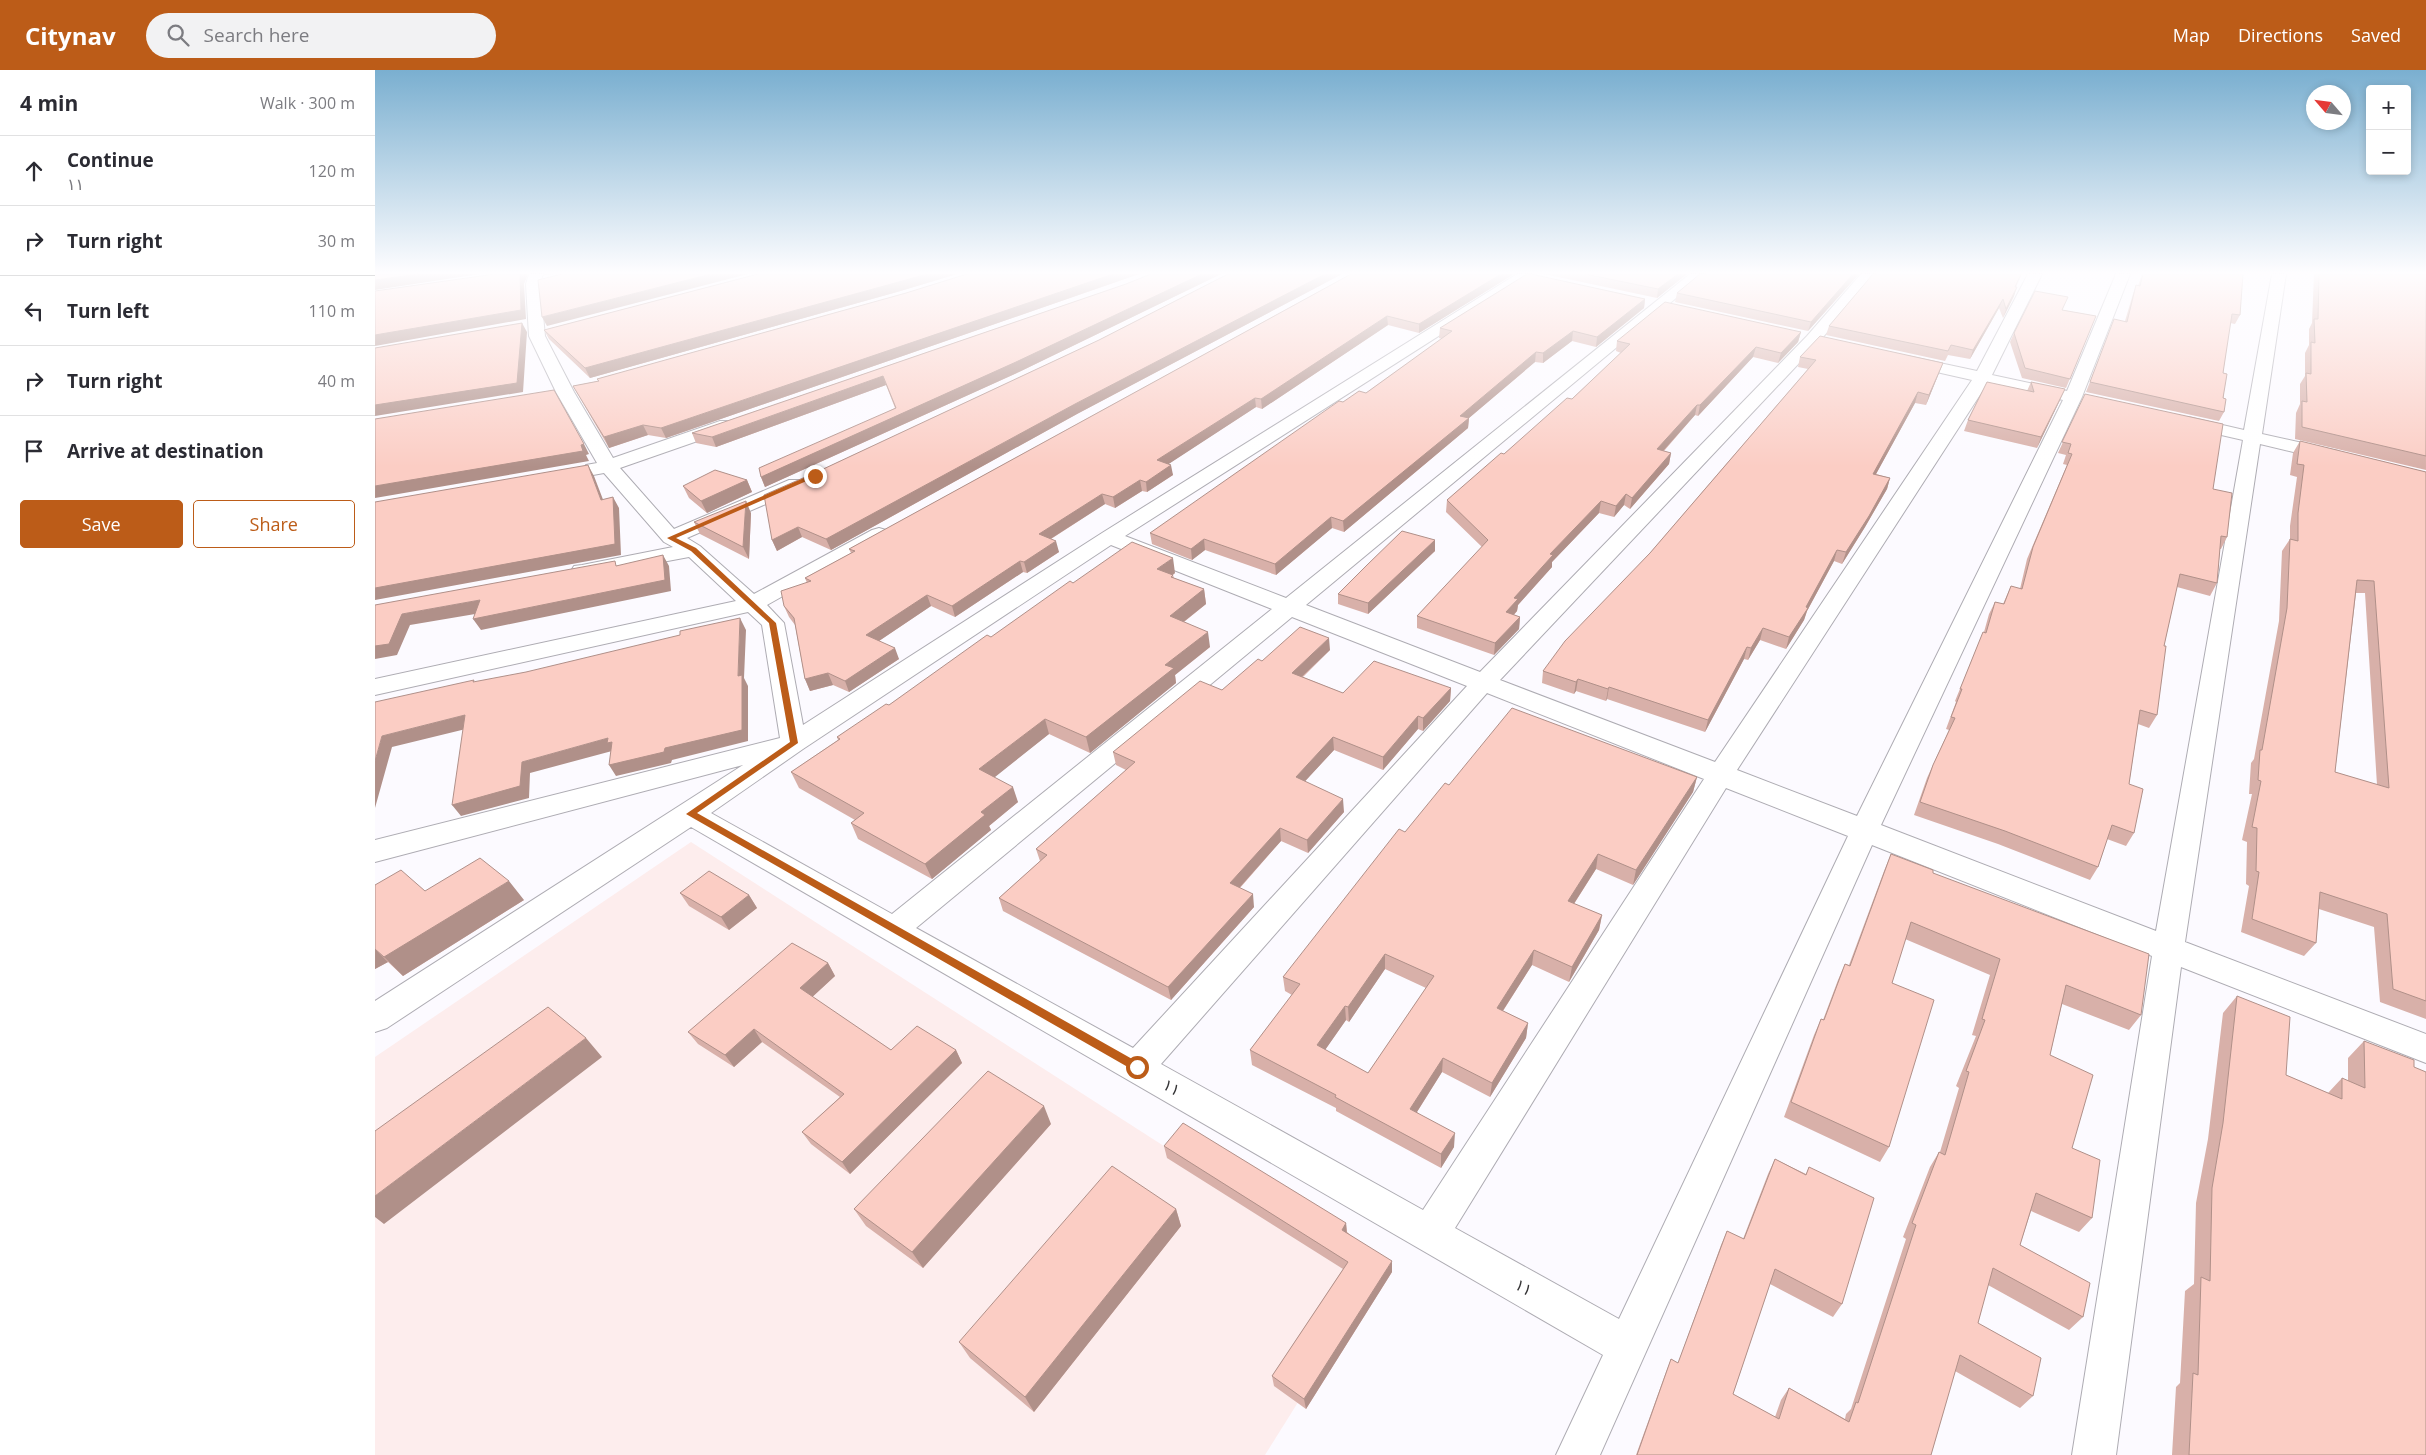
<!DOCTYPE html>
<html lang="en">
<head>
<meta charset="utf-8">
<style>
  :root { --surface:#fff; --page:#f2f2f3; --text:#2b2b33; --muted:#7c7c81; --line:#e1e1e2; --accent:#bc5c18 }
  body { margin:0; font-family:"Open Sans",sans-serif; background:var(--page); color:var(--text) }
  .controls { position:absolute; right:15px; top:15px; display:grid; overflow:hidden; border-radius:5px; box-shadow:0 2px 8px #0003 }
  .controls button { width:45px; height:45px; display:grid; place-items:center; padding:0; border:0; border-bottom:1px solid var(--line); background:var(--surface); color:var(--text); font:25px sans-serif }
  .compass { position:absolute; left:1931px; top:15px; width:45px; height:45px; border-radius:50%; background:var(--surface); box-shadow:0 2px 8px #0003; rotate:298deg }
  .stop { position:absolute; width:15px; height:15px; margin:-11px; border:4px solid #bc5c18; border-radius:50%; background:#fff }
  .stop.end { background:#bc5c18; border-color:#fff; box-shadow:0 1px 5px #0008 }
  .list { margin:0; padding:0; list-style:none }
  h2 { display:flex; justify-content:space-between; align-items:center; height:65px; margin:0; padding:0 20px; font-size:21px }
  h2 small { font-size:16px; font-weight:400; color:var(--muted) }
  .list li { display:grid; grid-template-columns:32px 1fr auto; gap:15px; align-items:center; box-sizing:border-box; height:70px; padding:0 20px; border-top:1px solid var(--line) }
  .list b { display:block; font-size:19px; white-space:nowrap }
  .list p { margin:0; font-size:16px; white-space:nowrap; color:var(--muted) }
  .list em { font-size:16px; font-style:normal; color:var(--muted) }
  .actions { display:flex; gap:10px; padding:15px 20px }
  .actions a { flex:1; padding:11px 0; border:1px solid var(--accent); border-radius:5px; text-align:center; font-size:18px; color:var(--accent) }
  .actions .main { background:var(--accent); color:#fff }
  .icon { flex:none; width:28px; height:28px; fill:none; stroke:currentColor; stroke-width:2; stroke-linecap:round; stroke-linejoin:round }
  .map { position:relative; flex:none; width:2051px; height:1385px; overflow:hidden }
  header { display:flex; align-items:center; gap:30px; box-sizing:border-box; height:70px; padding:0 25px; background:var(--accent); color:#fff }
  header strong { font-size:24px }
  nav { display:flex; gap:28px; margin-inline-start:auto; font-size:18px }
  .search { width:350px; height:45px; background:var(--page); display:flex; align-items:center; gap:12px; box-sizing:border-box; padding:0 18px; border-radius:28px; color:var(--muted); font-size:19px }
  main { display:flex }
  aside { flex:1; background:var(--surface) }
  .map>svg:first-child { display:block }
  .education { fill:#fdeded }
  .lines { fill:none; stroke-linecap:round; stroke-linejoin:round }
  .street-casing { stroke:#aeacb3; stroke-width:2 }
  .street { fill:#fff; fill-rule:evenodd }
  .wall { fill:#d8b0a9; fill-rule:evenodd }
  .shaded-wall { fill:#b09089 }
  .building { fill:#fbcdc4; stroke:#b09089; fill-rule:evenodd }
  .route { fill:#bc5c18 }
  .labels { text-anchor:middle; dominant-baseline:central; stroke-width:4; stroke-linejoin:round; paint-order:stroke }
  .near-street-label { font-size:16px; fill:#363537; stroke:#fff }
</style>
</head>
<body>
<header>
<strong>Citynav</strong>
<div class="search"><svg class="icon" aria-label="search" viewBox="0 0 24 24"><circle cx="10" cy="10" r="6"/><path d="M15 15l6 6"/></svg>Search here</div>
<nav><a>Map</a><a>Directions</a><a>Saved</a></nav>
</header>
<main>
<aside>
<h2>4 min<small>Walk · 300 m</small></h2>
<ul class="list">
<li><svg class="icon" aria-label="ahead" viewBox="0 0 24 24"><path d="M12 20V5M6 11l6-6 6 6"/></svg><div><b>Continue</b><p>۱۱</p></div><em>120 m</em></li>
<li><svg class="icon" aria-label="right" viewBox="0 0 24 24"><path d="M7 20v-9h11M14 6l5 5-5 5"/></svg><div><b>Turn right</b></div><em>30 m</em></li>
<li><svg class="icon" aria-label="left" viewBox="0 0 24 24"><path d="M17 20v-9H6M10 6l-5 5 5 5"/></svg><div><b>Turn left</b></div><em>110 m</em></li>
<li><svg class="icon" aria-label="right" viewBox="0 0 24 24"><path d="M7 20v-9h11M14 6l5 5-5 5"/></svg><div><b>Turn right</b></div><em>40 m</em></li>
<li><svg class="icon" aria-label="arrive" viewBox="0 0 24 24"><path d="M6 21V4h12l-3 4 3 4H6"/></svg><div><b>Arrive at destination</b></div></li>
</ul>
<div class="actions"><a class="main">Save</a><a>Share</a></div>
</aside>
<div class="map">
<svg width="2051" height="1385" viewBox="0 0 2051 1385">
  <rect width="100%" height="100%" fill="#fcfaff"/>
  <!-- education -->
  <path class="education" d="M316,772L999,1211L890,1385H0V987Z"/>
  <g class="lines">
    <defs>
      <path id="street" d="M154,204H168L165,214L170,266L199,322L238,388L345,351H357L360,355L357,359L245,398L299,459L414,410H428L431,414L428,418L312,468L325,476L379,524L497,460L504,458L511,460L514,464L511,468L392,535L409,553L428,655L727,463L1142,204H1158L1156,207L750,466L911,528L1315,204H1330L931,535L1105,602L1432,266L1486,204H1500L1444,272L1125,610L1340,692L1597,310L1526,294L1524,291L1526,288L1532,286L1602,301L1653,204H1667L1617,305L1692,321L1741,204H1755L1707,327L1506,755L1781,861L1868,370L1807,356L1804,352L1807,348L1813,347L1869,360L1897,204H1911L1887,364L1963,381L1965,385L1963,389L1956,391L1885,374L1810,872L2051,964V993L1806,897L1741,1385H1697L1777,886L1497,775L1225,1385H1181L1228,1285L316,757L12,958L0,962V931L368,695L0,792V770L405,668L387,555L373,542L0,625V609L361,531L314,487L207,507L199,506L196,501L199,496L207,495L298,477L289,472L229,403L218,405L211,403L209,399L211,395L222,393L181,322L154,266L151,214ZM1612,314L1688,330L1482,746L1362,700ZM736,475L897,539L517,844L336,743L428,679ZM917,547L1092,616L758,978L541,858ZM1112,623L1329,709L1048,1140L786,994ZM1351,718L1473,766L1244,1249L1080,1158Z"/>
    </defs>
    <!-- street casing -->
    <use href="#street" class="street-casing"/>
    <!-- street -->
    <use href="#street" class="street"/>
  </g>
  <!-- wall -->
  <path class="wall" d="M383,204H582L522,222L215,308L174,269L169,260Z
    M592,204H764L291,368L273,365L234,378L198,316L223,311L222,309L531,223Z
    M776,204H846L644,302L390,417L386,407L520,338L511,315L341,377L321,373L317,363L751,214Z
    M853,204H967L702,344L456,480L427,467L402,481L397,470L444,401L724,270Z
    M976,204H1139L1044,263L1013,255L887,339L881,337L793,394L798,405L772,422L767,421L740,438L730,434L676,469L684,482L652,503L648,502L580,547L556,536L504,571L524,589L474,622L458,615L435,621L430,609L420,555L414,547L409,536L432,513L430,508L476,483L474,479Z
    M1169,204H1312L1282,228Z
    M1325,204H1484L1433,261L1300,232L1302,223Z
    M1498,204H1647L1641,217L1639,226L1628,248L1624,238L1595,289L1573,285L1570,291L1451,265L1454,256Z
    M1767,204H1868L1865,245L1860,254L1855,253L1848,303L1849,342L1844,351L1711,322L1736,258L1750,251L1758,224L1761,215L1763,216Z
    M1939,204H2051V400L1920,369L1921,343L1925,334V314L1930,306V283L1934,275V259L1937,253Z
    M1270,229L1269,238L1221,277L1197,271L1168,293L1160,292L1094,348L1093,358L969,462L957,458L901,505L830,480L817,490L777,474L775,463L968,332L991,323L1067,269L1064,268L1065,258Z
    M1688,240L1721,246L1691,318L1647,308L1635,272L1639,263Z
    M1426,262L1423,272L1403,293L1378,287L1323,346L1320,345L1289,381L1296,383L1294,394L1255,439L1249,435L1239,447L1224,443L1177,492V497L1143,535L1142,541L1139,545L1145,547L1144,559L1119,585L1042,558V546L1107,477L1071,442L1072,430L1197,329L1246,283L1241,281L1242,271Z
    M1425,287L1568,293L1564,303L1551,335L1540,333L1501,404L1515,408L1512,419L1490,457L1467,494L1459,491L1432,541L1429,550L1411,579L1385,570L1373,590L1369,589L1330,662L1232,629L1231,631L1201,621L1199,624L1167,613L1168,601L1275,483L1433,299L1423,297Z
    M1656,312L1685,330L1662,378L1589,361L1593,350L1652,321Z
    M1710,324L1838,419L1852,467L1846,479H1845L1842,513L1835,526L1802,517L1789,576L1782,645L1774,658L1763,654L1754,714L1759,763L1751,776L1732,769L1723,797L1715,810L1623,774L1539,745L1552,708L1574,660L1571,659L1581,632L1580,631L1603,575L1609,562L1614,544L1620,532L1628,534L1636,516L1645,519L1652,489L1692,395L1688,394L1691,385L1683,383Z
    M1925,371L2051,402V949L2005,932L1999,857L1944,839L1941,873L1929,886L1866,862L1874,816L1871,814L1872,772L1867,770L1877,724H1874L1876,693L1879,689L1904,551L1907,481L1915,469V456L1922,407L1915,405L1918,383ZM1981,523H1990L2002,715L1960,702Z
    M372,410L377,422L332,443L314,428L308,416Z
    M376,443L374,489L325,464L319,452Z
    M1060,470V481L993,544L963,534V524Z
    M800,503L798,505L799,508L829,519L831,534L809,552L835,577L800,605L801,613L715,683L674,664L619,707L643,732L614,756L616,760L557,809L483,769L476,753L480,750L424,718L416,702L463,670L462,667L514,635L698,513Z
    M955,580L928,607L968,623L1076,618L1075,631L1048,661L1043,659L1008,700L959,680L930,711L969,742L933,783L906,771L865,818L879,837L796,930L628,841L624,828L665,791L661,779L751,700L741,695L738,682L847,620L887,591Z
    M1322,707L1318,722L1258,815L1221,799L1199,834L1227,845L1224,860L1194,912L1157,895L1128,941L1153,953L1151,968L1115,1027L1067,1002L1042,1042L1079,1077L1066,1098L961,1041V1038L877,995L875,980L917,925L910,921L908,907L1030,762L1074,715ZM1010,899L1051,918L993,1003L950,980L971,950L974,952Z
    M1516,784L1558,803L1766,945L1754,960L1687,934L1675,985L1697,1078L1717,1148L1704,1162L1656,1141L1645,1175L1708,1247L1694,1260L1613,1215L1603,1253L1658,1326L1645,1338L1580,1301L1556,1385H1261L1291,1302L1296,1289L1303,1293L1346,1175L1352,1161L1368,1169L1393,1104L1400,1089L1431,1104L1434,1097L1467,1234L1458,1247L1395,1214L1358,1324L1400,1347L1406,1330L1414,1318L1470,1349L1471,1344L1476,1339L1531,1169L1528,1167L1555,1097L1564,1082H1565L1584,1018L1581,1016L1601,966L1597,965L1615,905L1530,869L1517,913L1514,1077L1505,1092L1409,1047L1439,965L1446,949L1448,950L1463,910L1470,894L1474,895L1509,801Z
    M0,815L50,821L149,830L28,906L13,892L0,899Z
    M305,823L374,825L382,838L354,860L314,836Z
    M453,893L460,906L437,927L516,980H581L587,993L475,1104L436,1074L427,1062L465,1027L387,972L359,997L323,974L313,962Z
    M1862,926L1911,1005L1953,1023L1967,1008L1973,1011V988L1989,971L2051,1385H1797L1801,1317L1805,1313L1810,1221L1819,1214L1821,1133L1833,1069L1848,943Z
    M676,1054L548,1198L491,1156L479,1139Z
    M789,1076L971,1153L972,1162L1017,1202L931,1339L899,1316L897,1306L968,1199L792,1088Z
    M801,1139L806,1156L659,1342L595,1288L584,1272Z"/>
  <!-- shaded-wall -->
  <path class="shaded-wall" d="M43,204H105L0,220V210Z
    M145,204H153L149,214L151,249L0,276V265L145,205Z
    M169,204H178L170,205Z
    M336,204H373L172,256L167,247Z
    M552,204H582L522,222L215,308L210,298Z
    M738,204H764L291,368L286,358Z
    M827,204H846L644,302L390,417L386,407Z
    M950,204H967L702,344L456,480L451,469L700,334Z
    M1126,204H1139L1044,263V254Z
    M1303,204H1312L1282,228L1283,219Z
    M1478,204H1484L1433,261L1436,252Z
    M1642,217L1639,226L1628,248L1631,239Z
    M1270,229L1269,238L1221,277L1222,267Z
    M1628,229L1624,238L1595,289L1598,280Z
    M1012,246L1013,255L887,339L886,329Z
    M147,253L152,262L148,322L0,346V335Z
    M1198,261L1197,271L1168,293V283Z
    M1426,262L1423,272L1403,293L1406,283Z
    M1381,277L1378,287L1323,346L1325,335Z
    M1161,282L1160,292L1094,348L1093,358L969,462L968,451L1085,346Z
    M1568,293L1564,303L1551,335L1554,325Z
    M508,306L511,315L341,377L337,367Z
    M1690,319L1685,330L1662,378L1666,367Z
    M1543,322L1540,333L1495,415L1498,404Z
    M880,328L881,337L783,401L782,390Z
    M1322,335L1320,345L1280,390L1282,379Z
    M268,355L273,365L234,378L229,367Z
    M209,374L214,384L211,385L214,391L0,428V416Z
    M1296,383L1294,394L1255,439L1257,428Z
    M213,395L219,406L232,440L226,430Z
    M796,395L798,405L772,422L771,412Z
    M1515,408L1512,419L1490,457L1467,494L1471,482Z
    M372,410L377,422L332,443L326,431Z
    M765,410L767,421L740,438L738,427Z
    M727,424L730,434L666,475L664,464Z
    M1251,424L1249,435L1239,447L1241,436Z
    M238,427L244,438L246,485L0,530V518Z
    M371,431L376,443L374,489L368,477Z
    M1226,431L1224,443L1177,492V497L1143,535L1142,541L1130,554L1131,542L1139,528L1175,484Z
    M956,447L957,458L901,505L900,494Z
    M423,457L427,467L402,481L397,470Z
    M829,469L830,480L817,490L816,479Z
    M1060,470V481L993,544V533Z
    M681,471L684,482L652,503L649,492Z
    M1462,480L1459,491L1432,541L1429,550L1411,579L1414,567Z
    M288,485L294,496L296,521L106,560L98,549Z
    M798,488L800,503L785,514L782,499Z
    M645,491L648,502L580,547L577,536Z
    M829,519L831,534L797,561L795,546Z
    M552,525L556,536L495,577L491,565Z
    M105,530L112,542L35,555L22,585L0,589V576L27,544Z
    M1145,547L1144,559L1119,585L1120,573Z
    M365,548L371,560L369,608L373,616V671L297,690L296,693L241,706L234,695L363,606Z
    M1388,558L1385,570L1373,590L1376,578Z
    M833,562L835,577L800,605L801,613L715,683L711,667L790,595Z
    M954,568L955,580L918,615L917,603Z
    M1372,577L1369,589L1330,662L1333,650Z
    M520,578L524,589L474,622L470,611Z
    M453,603L458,615L435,621L430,609Z
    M1203,609L1201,621L1199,624L1201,612Z
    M1234,617L1232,629L1231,631L1233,619Z
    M1076,618L1075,631L1048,661V648Z
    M90,645L99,657L17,677L0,738V691L7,666Z
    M1043,646V659L1008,700V687Z
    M670,649L674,664L610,715L604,699Z
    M958,667L959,680L922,720L921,707Z
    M233,668L237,672V681L155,703L154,728L86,746L77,735L147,692Z
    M1322,707L1318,722L1258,815L1261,800Z
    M638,717L643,732L614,756L616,760L557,809L550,794L606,742Z
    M968,729L969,742L933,783L932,770Z
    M905,758L906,771L857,826L855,813Z
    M1223,784L1221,799L1191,846L1193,831Z
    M134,811L149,830L28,906L9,887Z
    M878,824L879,837L796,930L793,917Z
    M374,825L382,838L354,860L346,847Z
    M1227,845L1224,860L1194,912L1197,897Z
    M0,879L13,892L0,899Z
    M1159,880L1157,895L1120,953L1122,938Z
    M1010,884V899L974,952L973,937Z
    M453,893L460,906L433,931L425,918Z
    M970,936L971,950L943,990L942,975Z
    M1153,953L1151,968L1115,1027L1117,1013Z
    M379,959L387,972L359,997L350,985Z
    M211,968L227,987L9,1154L0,1147V1126Z
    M581,980L587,993L475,1104L467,1092Z
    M1068,988L1067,1002L1035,1053V1039Z
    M669,1036L676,1054L548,1198L537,1182Z
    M1080,1063L1079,1077L1066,1098V1084Z
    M801,1139L806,1156L659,1342L650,1327Z
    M971,1153L972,1165L967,1160Z
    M1017,1191V1202L931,1339L929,1329Z"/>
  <!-- building -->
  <path class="building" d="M0,204H43L0,210Z
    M120,204H145V205L146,240L0,265V221Z
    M187,204H336L167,247L163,210Z
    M383,204H552L520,213L210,298L169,260Z
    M592,204H738L286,358L268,355L229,367L198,316L224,311L222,309L531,223Z
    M776,204H827L641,292L386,407L384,398L521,338L508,306L337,367L317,363L751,214Z
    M853,204H950L700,334L451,469L423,457L397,470L389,425L444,401L724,270Z
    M976,204H1126L1044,254L1012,246L886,329L880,328L782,390L796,395L771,412L765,410L738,427L727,424L664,464L681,471L649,492L645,491L577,536L552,525L491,565L520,578L470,611L453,603L430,609L419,548L409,536L406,521L436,511L430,508L480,481L474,479Z
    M1152,204H1156L1270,229L1222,267L1198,261L1168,283L1161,282L1085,346L1094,348L968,451L956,447L900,494L829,469L816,479L775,463L964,331L968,332L984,321L991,323L1077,261L1065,258Z
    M1210,204H1303L1283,219Z
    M1325,204H1478L1436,252L1302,223Z
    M1498,204H1646L1640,217H1642L1631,239L1628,229L1598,280L1576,275L1573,281L1454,256Z
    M1768,204H1868L1865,245L1857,244L1848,303L1852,304L1848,328L1851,329L1849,342L1715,312L1739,249L1752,252L1761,215L1765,216Z
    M1944,204H2051V386L1927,357V331L1932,332L1931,303L1936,304V272L1940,273L1939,249H1943Z
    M1660,221L1693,227L1687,240L1721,246L1695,309L1650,298L1639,263Z
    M1290,232L1426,262L1406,283L1381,277L1325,335H1322L1282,379L1296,383L1257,428L1251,424L1241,436L1226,431L1175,484L1178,485L1139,528L1143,529L1131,542L1145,547L1120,573L1042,546L1113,470L1072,430L1126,383L1129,384L1192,328L1197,329L1255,274L1242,271Z
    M147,253L142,313L0,335V278Z
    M1445,266L1568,293L1554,325L1543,322L1498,404L1515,408L1494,446L1471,482L1462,480L1431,537L1433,538L1414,567L1388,558L1376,578L1372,577L1333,650L1234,617L1233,619L1203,609L1201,612L1168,601L1190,571L1275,483L1441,290L1425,287Z
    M1612,312L1659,322L1656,312L1690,319L1666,367L1593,350Z
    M179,320L209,374L206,375L208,381L0,416V349Z
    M1710,324L1848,354L1838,419L1857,423L1852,467L1846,466L1842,513L1805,504L1789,576H1791L1782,645L1765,640L1754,714L1768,719L1759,763L1737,755L1723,797L1630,761L1545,732L1558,695L1580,648L1576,647L1587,619H1585L1608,562L1611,563L1620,532L1629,534L1636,516L1647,519L1658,477L1697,384L1693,383L1696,374L1687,372Z
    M1925,371L2051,402V931L2018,919L2012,844L1945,822L1941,873L1877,849L1884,802L1881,801L1882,758L1877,757L1886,711L1883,710L1885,680H1887L1912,538L1915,469L1923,471V443L1929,395L1922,394ZM1982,510L1999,511L2014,718L1960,702Z
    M213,395L226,430L238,427L240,474L0,518V432Z
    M340,400L372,410L326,431L308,416Z
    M371,431L368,477L319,452Z
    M1027,461L1060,470L993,533L963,524L992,495Z
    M757,472L798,488L782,499L798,505L796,507L829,519L795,546L833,562L790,595L799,598L711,667L670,649L604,699L638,717L606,742L610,745L550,794L476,753L489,743L416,702L465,669L462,667L511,634L514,635L612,565L616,567L695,511L698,513Z
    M288,485L290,510L98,549L105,530L27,544L14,574L0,576V535L240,491L241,496Z
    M365,548L363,606L367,605V660L290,678L289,682L234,695L237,672L232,673L233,668L147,692L145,716L77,735L90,645L7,666L0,691V632L99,610L98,612L151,602L305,565V561Z
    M925,557L954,568L917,603L968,623L999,591L1076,618L1048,648L1043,646L1008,687L958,667L921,707L968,729L932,770L905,758L855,813L878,824L793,917L624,828L672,785L661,779L760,692L738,682L825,611L847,620L883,589L887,591Z
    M1137,638L1322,707L1261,800L1223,784L1193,831L1227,845L1197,897L1159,880L1122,938L1153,953L1117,1013L1068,988L1035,1039L1080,1063L1066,1084L960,1027L961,1025L875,980L925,914L908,907L1024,759L1030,762L1070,713L1074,715ZM1010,884L1059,906L993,1003L942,975L970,936L973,937Z
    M1516,784L1558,800V803L1774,884L1766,945L1691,915L1675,985L1718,1005L1697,1078L1725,1090L1717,1148L1661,1123L1645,1175L1715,1213L1708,1247L1618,1198L1603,1253L1666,1288L1658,1326L1585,1285L1556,1385H1262L1296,1289L1303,1293L1352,1161L1369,1169L1400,1089L1431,1105L1434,1097L1499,1128L1467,1234L1400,1199L1358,1324L1404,1349L1414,1318L1474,1352L1481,1332L1483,1333L1541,1155L1537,1153L1564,1082L1570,1085L1594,1002L1591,1001L1610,950L1607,949L1625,889L1536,852L1517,913L1559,930L1514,1077L1416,1032L1446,949L1449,950L1470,894L1475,896Z
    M105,788L134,811L9,887L0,879V815L26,800L50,821Z
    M334,801L374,825L346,847L305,823Z
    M417,873L453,893L425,918L516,980L542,956L581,980L467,1092L427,1062L469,1024L379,959L350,985L313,962Z
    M1862,926L1915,947L1911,1005L1967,1029V1008L1990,1018L1989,971L2039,990V997L2051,1002V1385H1814L1818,1303L1823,1305L1826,1207L1835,1211L1837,1118L1848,1053Z
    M173,937L211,968L0,1126V1061Z
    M613,1001L669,1036L537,1182L479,1139Z
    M808,1053L971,1153L967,1160L1017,1191L929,1329L897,1306L973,1192L789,1076Z
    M737,1096L801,1139L650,1327L584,1272Z"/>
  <!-- sky -->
  <linearGradient id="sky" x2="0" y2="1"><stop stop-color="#7aafd0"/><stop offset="0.51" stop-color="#fefdff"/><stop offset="1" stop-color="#fefdff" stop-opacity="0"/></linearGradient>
  <rect width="2051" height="397" fill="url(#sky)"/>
  <!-- route -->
  <path class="route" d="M438,404L443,406L301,468L321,478L401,553L423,673L322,743L766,994V1000H758L311,744L415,672L394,553L316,481L292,468Z"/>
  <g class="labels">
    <!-- near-street labels -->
    <g class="near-street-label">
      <text transform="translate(797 1017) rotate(30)">۱۱</text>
      <text transform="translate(1149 1217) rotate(30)">۱۱</text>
    </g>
  </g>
</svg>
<div class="controls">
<button>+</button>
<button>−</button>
</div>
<svg class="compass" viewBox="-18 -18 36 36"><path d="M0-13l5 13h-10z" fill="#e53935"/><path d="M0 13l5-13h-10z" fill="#7c7c81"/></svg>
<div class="stop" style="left:762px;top:997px"></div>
<div class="stop end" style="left:440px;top:406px"></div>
</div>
</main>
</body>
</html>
